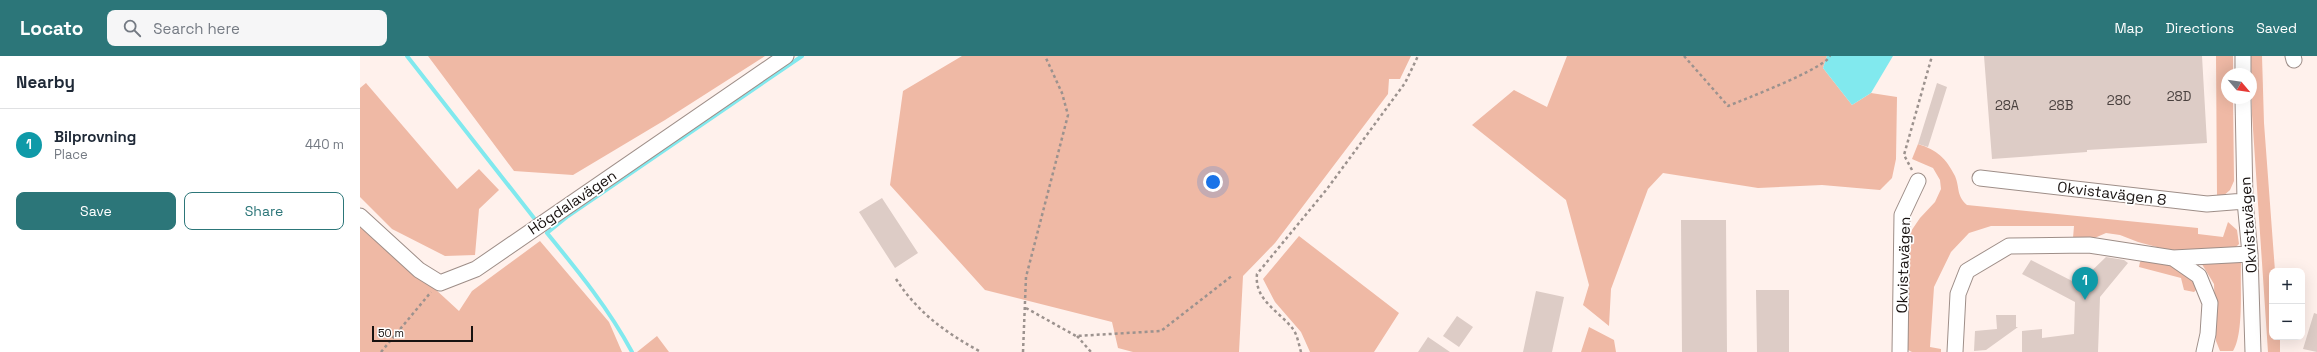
<!DOCTYPE html>
<html lang="en">
<head>
<meta charset="utf-8">
<style>
  :root { --surface:#fff; --page:#f6f6f7; --text:#1f2937; --muted:#747a83; --line:#e0e1e3; --accent:#2c7679 }
  body { margin:0; font-family:"Space Grotesk",sans-serif; background:var(--page); color:var(--text) }
  .controls { position:absolute; right:12px; bottom:12px; display:grid; overflow:hidden; border-radius:8px; box-shadow:0 4px 16px #0002 }
  .controls button { width:36px; height:36px; display:grid; place-items:center; padding:0; border:0; border-bottom:1px solid var(--line); background:var(--surface); color:var(--text); font:20px sans-serif }
  .compass { position:absolute; left:1861px; top:12px; width:36px; height:36px; border-radius:50%; background:var(--surface); box-shadow:0 4px 16px #0002; rotate:119deg }
  .scale { position:absolute; left:12px; bottom:10px; width:101px; box-sizing:border-box; padding-left:4px; border:2px solid #181210; border-top:0; font-size:11px; line-height:14px; white-space:nowrap; color:#181210; -webkit-text-stroke:3px #fff; paint-order:stroke }
  .you { position:absolute; left:853px; top:126px; width:14px; height:14px; margin:-10px; border:3px solid #fff; border-radius:50%; background:#1a73e8; box-shadow:0 0 0 6px #1a73e833 }
  .badge { display:grid; place-items:center; width:26px; height:26px; border-radius:50%; background:var(--accent); color:#fff; font-size:13px; font-weight:700 }
  .pin { position:absolute; translate:-50% -33px; filter:drop-shadow(0 1px 2px #0008) }
  .pin::after { content:''; position:absolute; top:21px; width:14px; height:12px; background:inherit; clip-path:polygon(0 0,100% 0,50% 100%) }
  .list { margin:0; padding:0; list-style:none }
  h2 { display:flex; justify-content:space-between; align-items:center; height:52px; margin:0; padding:0 16px; font-size:17px }
  h2 small { font-size:13px; font-weight:400; color:var(--muted) }
  .list li { display:grid; grid-template-columns:26px 1fr auto; gap:12px; align-items:center; box-sizing:border-box; height:72px; padding:0 16px; border-top:1px solid var(--line) }
  .list b { display:block; font-size:15px; white-space:nowrap }
  .list p { margin:0; font-size:13px; white-space:nowrap; color:var(--muted) }
  .list em { font-size:13px; font-style:normal; color:var(--muted) }
  .actions { display:flex; gap:8px; padding:12px 16px }
  .actions a { flex:1; padding:9px 0; border:1px solid var(--accent); border-radius:8px; text-align:center; font-size:14px; color:var(--accent) }
  .actions .main { background:var(--accent); color:#fff }
  .icon { flex:none; width:22px; height:22px; fill:none; stroke:currentColor; stroke-width:2; stroke-linecap:round; stroke-linejoin:round }
  .map { position:relative; flex:none; width:1957px; height:296px; overflow:hidden }
  header { display:flex; align-items:center; gap:24px; box-sizing:border-box; height:56px; padding:0 20px; background:var(--accent); color:#fff }
  header strong { font-size:19px }
  nav { display:flex; gap:22px; margin-inline-start:auto; font-size:14px }
  .search { width:280px; height:36px; background:var(--page); display:flex; align-items:center; gap:10px; box-sizing:border-box; padding:0 14px; border-radius:8px; color:var(--muted); font-size:15px }
  main { display:flex }
  aside { flex:1; background:var(--surface) }
  .map>svg:first-child { display:block }
  .green { fill:#efb9a5 }
  .water { fill:#81e9ee }
  .lines { fill:none; stroke-linecap:round; stroke-linejoin:round }
  .stream { stroke:#81e9ee; stroke-width:4 }
  .building { fill:#ddccc6 }
  .minor-casing { stroke:#9e8e88; stroke-width:17 }
  .path { stroke:#9c928e; stroke-width:2.5; stroke-dasharray:3 3; stroke-linecap:butt }
  .minor { stroke:#fff; stroke-width:15 }
  .labels { text-anchor:middle; dominant-baseline:central; stroke-width:3.5; stroke-linejoin:round; paint-order:stroke }
  .number-label { font-size:13px; fill:#49403e }
  .street-label { font-size:15px; fill:#181210; stroke:#fff }
</style>
</head>
<body>
<header>
<strong>Locato</strong>
<div class="search"><svg class="icon" aria-label="search" viewBox="0 0 24 24"><circle cx="10" cy="10" r="6"/><path d="M15 15l6 6"/></svg>Search here</div>
<nav><a>Map</a><a>Directions</a><a>Saved</a></nav>
</header>
<main>
<aside>
<h2>Nearby<small></small></h2>
<ul class="list">
<li><span class="badge" style="background:#0f9aa8">1</span><div><b>Bilprovning</b><p>Place</p></div><em>440 m</em></li>
</ul>
<div class="actions"><a class="main">Save</a><a>Share</a></div>
</aside>
<div class="map">
<svg width="1957" height="296" viewBox="0 0 1957 296">
  <rect width="100%" height="100%" fill="#fff1ec"/>
  <!-- green -->
  <path class="green" d="M68,0H405L305,64L213,119L154,115Z
    M602,0H1051L1040,23H1029L1028,38L915,187L883,220L879,296H773L758,292L752,266L625,234L530,129L543,35Z
    M1207,0H1467L1463,12L1492,49L1511,37L1537,41L1536,103L1532,122L1520,134L1462,129L1398,132L1303,117L1288,133L1251,233L1249,270L1223,249L1229,229L1206,144L1112,69L1154,34L1187,51Z
    M1856,0H1873V18H1867V42H1873L1874,125L1870,134L1862,141L1857,139Z
    M1891,0H1902L1904,67L1915,215H1912V281H1920V296H1908L1892,58Z
    M6,27L97,133L119,113L139,134L119,153L115,199L85,200L32,173L0,141V32Z
    M1558,88C1577,94 1586,102 1595,120C1600,132 1596,139 1607,149L1838,172V178L1863,181L1868,166L1877,174L1879,188L1875,192L1823,198L1778,186L1760,179L1746,177L1730,184L1713,182L1714,170H1631L1609,177L1591,196L1574,231L1570,291L1581,293V296H1552L1548,294L1545,184L1560,162L1575,146L1581,133L1580,124L1573,112L1552,103Z
    M0,164L99,255L112,235L180,185L249,266L262,296H0Z
    M939,180L1039,257L1014,296H950L941,276L915,246L903,223Z
    M1786,202C1803,207 1832,213 1837,233L1834,236L1824,234L1821,222L1779,211L1780,206Z
    M1877,204L1881,207C1880,230 1884,277 1873,295H1860L1856,285L1854,228L1840,205Z
    M1229,271L1254,284L1256,296H1221Z
    M297,280L309,296H277Z"/>
  <!-- water -->
  <path class="water" d="M1467,0H1533L1511,37L1492,49L1463,12Z"/>
  <g class="lines">
    <!-- stream -->
    <path class="stream" d="M47,0L174,162
      M272,296C249,253 218,215 187,177L208,160L442,0"/>
  </g>
  <!-- building -->
  <path class="building" d="M1624,0H1842L1847,87L1727,94V96L1632,103Z
    M1577,27L1587,31L1568,91L1558,88Z
    M522,142L558,197L535,212L499,156Z
    M1321,164H1366L1367,296H1322Z
    M1746,201L1764,204L1768,207L1740,241L1738,296H1662V275L1682,273V282L1714,278L1715,246L1662,218L1671,204L1718,228Z
    M1396,234H1429V296H1397Z
    M1176,235L1204,241L1192,296H1163Z
    M1954,257L1957,258V296L1943,293Z
    M1636,259H1656V271H1658L1626,294L1614,295L1615,275L1637,273Z
    M1097,260L1113,271L1099,291L1083,280Z
    M1068,281L1090,296H1058Z"/>
  <g class="lines">
    <defs>
      <path id="minor" d="M1883,0V18
        M1933,0L1934,4
        M1883,42L1885,145L1890,198L1893,296
        M1620,122L1847,148L1885,145
        M0,160L59,214L80,227L116,213L426,0
        M1813,202L1839,220L1850,247L1848,278L1844,296
        M1540,296L1542,159L1558,125
        M1595,296L1598,238L1607,215L1649,190L1729,189L1813,202L1890,198"/>
    </defs>
    <!-- minor casing -->
    <use href="#minor" class="minor-casing"/>
    <!-- path -->
    <path class="path" d="M1324,0L1368,50C1385,43 1464,13 1470,0
      M1552,114L1544,99L1572,0
      M536,223C558,257 586,277 621,296
      M666,252L716,280L801,275L873,219
      M717,280L731,296
      M21,296L71,236
      M663,296L666,221L708,59L702,37L685,0
      M941,296C939,289 937,278 933,273C919,255 894,244 897,218L967,133L1045,27L1058,0"/>
    <!-- minor -->
    <use href="#minor" class="minor"/>
  </g>
  <g class="labels">
    <!-- number labels -->
    <g class="number-label">
      <text x="1819" y="40">28D</text>
      <text x="1759" y="44">28C</text>
      <text x="1647" y="49">28A</text>
      <text x="1701" y="49">28B</text>
    </g>
    <!-- street labels -->
    <g class="street-label">
      <text transform="translate(1752 137) rotate(7)">Okvistavägen 8</text>
      <text transform="translate(212 146) rotate(-34)">Högdalavägen</text>
      <text transform="translate(1888 169) rotate(-94)">Okvistavägen</text>
      <text transform="translate(1543 209) rotate(-88)">Okvistavägen</text>
    </g>
  </g>
</svg>
<div class="controls">
<button>+</button>
<button>−</button>
</div>
<svg class="compass" viewBox="-18 -18 36 36"><path d="M0-13l5 13h-10z" fill="#e53935"/><path d="M0 13l5-13h-10z" fill="#747a83"/></svg>
<div class="scale">50 m</div>
<div class="you"></div>
<div class="pin badge" style="left:1725px;top:244px;background:#0f9aa8">1</div>
</div>
</main>
</body>
</html>
